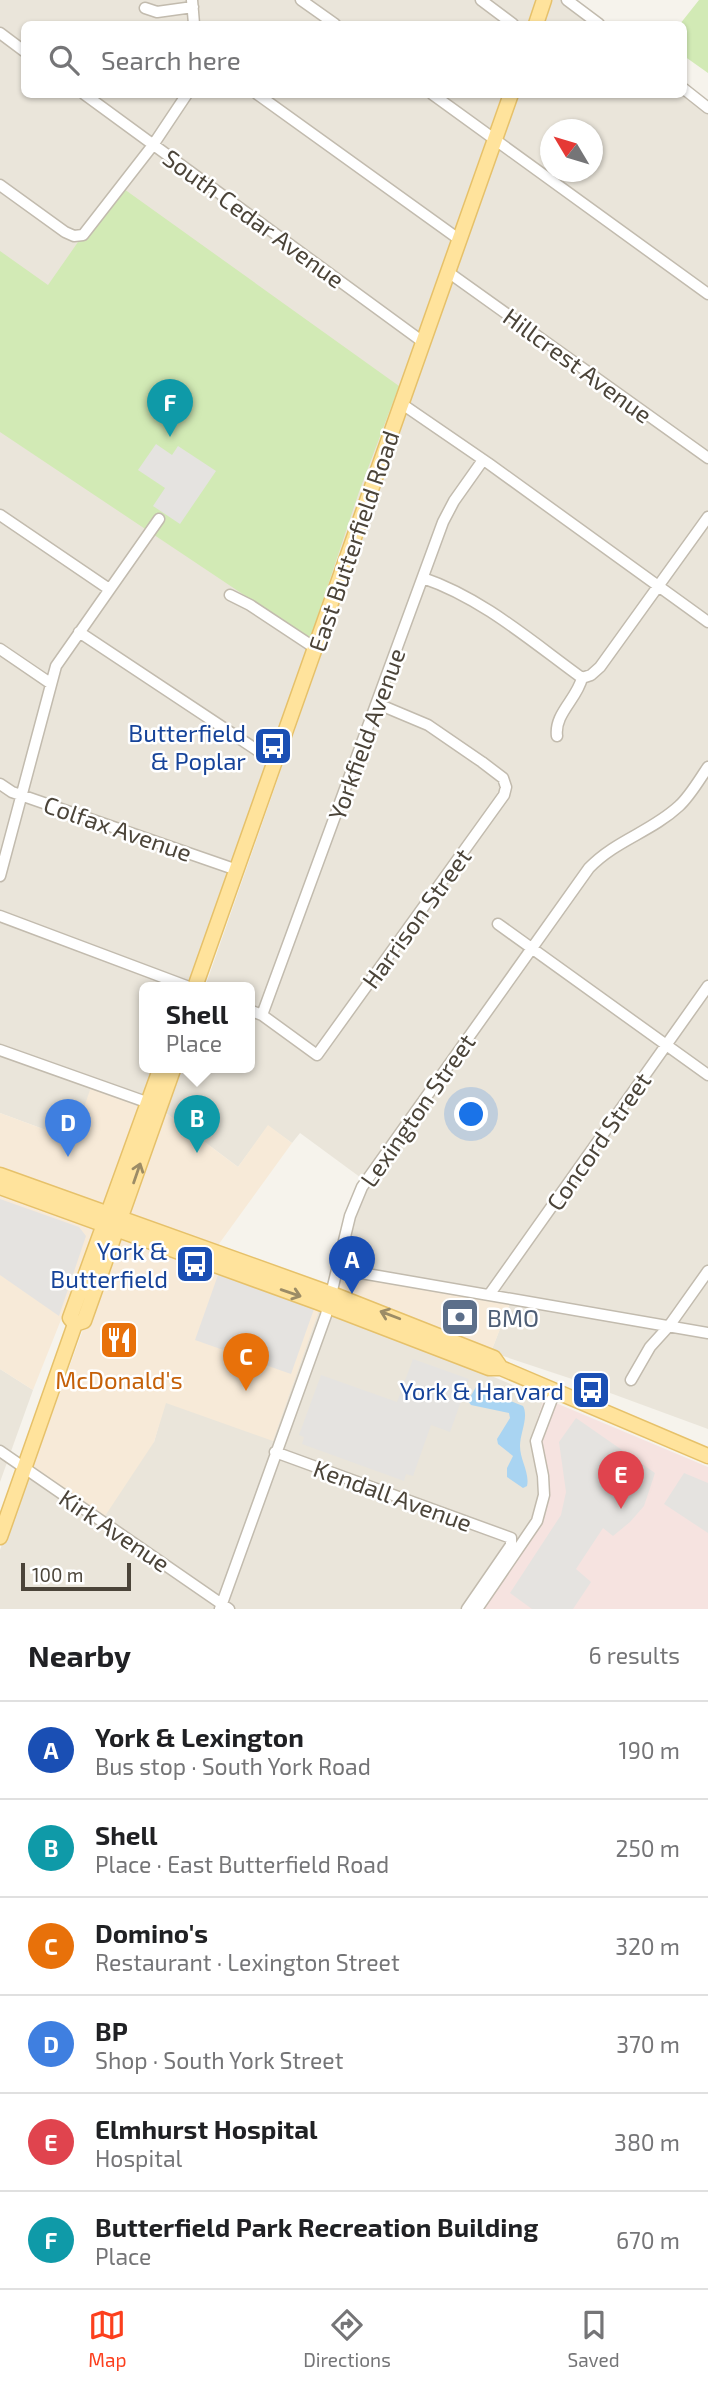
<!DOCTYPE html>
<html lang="en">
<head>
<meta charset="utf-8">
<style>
  :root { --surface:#fff; --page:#f6f6f6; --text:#202124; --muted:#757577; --line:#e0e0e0; --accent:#fc3f1d }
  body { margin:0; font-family:"Exo 2",sans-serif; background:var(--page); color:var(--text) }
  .compass { position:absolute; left:540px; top:119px; width:63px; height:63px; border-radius:50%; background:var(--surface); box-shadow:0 2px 5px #0004; rotate:308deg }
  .scale { position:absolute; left:21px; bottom:18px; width:110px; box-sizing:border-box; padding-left:7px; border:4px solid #4b4439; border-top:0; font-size:19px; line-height:24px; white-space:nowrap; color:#4b4439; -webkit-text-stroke:5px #fff; paint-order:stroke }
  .you { position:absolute; left:472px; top:1115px; width:24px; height:24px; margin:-18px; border:5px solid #fff; border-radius:50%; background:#1a73e8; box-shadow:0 0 0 10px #1a73e833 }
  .badge { display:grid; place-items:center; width:46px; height:46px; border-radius:50%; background:var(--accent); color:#fff; font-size:23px; font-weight:700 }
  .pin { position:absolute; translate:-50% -58px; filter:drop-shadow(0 2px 4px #0008) }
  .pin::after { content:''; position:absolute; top:37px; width:24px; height:21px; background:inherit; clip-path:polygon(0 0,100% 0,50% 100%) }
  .popup { position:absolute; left:139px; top:982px; width:116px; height:91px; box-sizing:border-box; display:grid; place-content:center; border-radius:10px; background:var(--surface); filter:drop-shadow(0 2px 5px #0005); font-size:23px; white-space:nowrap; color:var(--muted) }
  .popup b { font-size:26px; color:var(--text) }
  .popup::after { content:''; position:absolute; left:50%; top:100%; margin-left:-14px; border:14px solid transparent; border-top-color:var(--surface) }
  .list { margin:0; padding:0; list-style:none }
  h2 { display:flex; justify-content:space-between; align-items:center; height:91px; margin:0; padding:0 28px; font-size:30px }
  h2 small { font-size:23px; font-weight:400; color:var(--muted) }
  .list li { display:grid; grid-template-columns:46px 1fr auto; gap:21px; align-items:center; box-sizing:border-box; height:98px; padding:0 28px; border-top:2px solid var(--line) }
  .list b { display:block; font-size:26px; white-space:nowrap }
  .list p { margin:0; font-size:23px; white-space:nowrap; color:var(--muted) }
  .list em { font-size:23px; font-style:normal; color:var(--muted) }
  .icon { flex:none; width:38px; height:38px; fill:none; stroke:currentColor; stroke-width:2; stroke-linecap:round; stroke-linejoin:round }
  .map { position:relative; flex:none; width:708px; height:1609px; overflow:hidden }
  .search { position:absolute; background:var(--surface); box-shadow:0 2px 5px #0004; left:21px; right:21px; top:21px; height:77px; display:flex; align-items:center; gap:18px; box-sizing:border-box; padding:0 24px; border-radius:10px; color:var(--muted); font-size:26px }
  .sheet { height:679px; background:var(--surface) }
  nav { display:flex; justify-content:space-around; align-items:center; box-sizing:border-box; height:98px; border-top:2px solid var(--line); background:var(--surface); font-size:19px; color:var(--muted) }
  nav a { display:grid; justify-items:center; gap:4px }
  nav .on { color:var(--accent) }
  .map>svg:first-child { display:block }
  .residential { fill:#eae5da; fill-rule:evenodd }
  .commercial { fill:#f7ead8 }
  .medical { fill:#f6e3e0 }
  .green { fill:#d2eab5 }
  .parking { fill:#e5e3e0 }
  .water { fill:#a9d4f2 }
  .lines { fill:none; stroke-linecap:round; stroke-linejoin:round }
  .minor-casing { stroke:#c2bbae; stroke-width:13 }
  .major-casing { stroke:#e6c16a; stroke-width:17 }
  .minor { stroke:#fff; stroke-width:10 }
  .major { stroke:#ffe39c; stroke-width:14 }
  .oneway { stroke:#9c8c66 }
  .labels { text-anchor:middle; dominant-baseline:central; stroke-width:5; stroke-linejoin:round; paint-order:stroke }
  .street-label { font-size:24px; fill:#4b4439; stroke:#fff }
  .transit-label { font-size:24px; fill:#164399; stroke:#fff; text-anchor:end }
  .service-label { font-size:24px; fill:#4e5e75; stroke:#fff; text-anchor:start }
  .food-label { font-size:24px; fill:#c56008; stroke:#fff }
</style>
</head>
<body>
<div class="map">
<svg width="708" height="1609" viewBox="0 0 708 1609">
  <rect width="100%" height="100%" fill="#f6f3ec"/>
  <!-- residential -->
  <path class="residential" d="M0,0H536L527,24H24V94L502,95L187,987H144V1067H157L147,1096L73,1140L0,1113Z
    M550,0H562L594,24H541Z
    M684,94L708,112V1429L572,1379L491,1352L512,1297L343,1267L348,1232L368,1183L300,1133L292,1143L268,1126L238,1167L162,1110L177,1067H249V987H205L517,95ZM550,130H592V172H550Z
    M321,1305L544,1398L533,1433L538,1497L530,1522L470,1609H0V1550L30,1469L154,1442L165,1403Z
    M0,1369L33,1390L0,1482Z"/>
  <!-- commercial -->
  <path class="commercial" d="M94,1078L147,1096L105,1207L0,1170V1113L73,1140Z
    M162,1110L238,1167L268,1125L292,1143L216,1248L127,1215Z
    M0,1192L98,1227L33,1390L0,1369Z
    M118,1234L321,1305L273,1441L166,1403L154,1442L103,1519L32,1469Z
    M343,1267L513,1296L491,1352L337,1294Z"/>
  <!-- medical -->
  <path class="medical" d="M544,1398L708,1467V1609H470L530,1522L538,1497V1475L532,1452L533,1433Z"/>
  <!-- green -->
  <path class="green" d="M699,0H708V73L684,56V24H680Z
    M124,189L399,386L359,492L310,639L0,432V251L48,285L78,242L90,235Z"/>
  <!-- parking -->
  <path class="parking" d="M156,444L172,455L178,446L216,471L180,524L153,506L165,488L138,470Z
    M0,1199L79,1227L86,1236L59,1316L0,1275Z
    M218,1275L314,1309L291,1374L195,1340Z
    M413,1359L469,1379L450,1432L431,1425L413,1476L406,1474L404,1481L302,1444L304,1437L299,1435L321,1375L397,1402Z
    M576,1418L655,1473L644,1506L630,1522L613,1536L603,1528L576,1569L591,1582L573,1609H532L510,1593L561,1515L566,1492L559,1442Z
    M684,1473L708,1483V1533L664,1504Z"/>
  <!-- water -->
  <path class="water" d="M476,1387L523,1406C529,1417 520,1433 520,1446C520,1460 530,1473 527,1486L523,1488L507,1477V1468L513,1456L498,1444L497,1439L510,1418L509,1413L471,1405L468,1401Z"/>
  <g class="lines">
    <defs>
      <path id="minor" d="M192,0L194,24
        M301,0L335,24
        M481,0L513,24
        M567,0L599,24
        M145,8L157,12L193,7
        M0,33L24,51
        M684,89L708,108
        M84,94L423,342
        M257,94L460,240
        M432,94L708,294
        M0,185L65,232L74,236L83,235L153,145L187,94
        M448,272L708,458
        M402,404L488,463L708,622
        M0,515L109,589
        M423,578C482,598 531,641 582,678
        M230,595L250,605L315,648
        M79,632L275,762
        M0,649L50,683
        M582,678L591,675L600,667L708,517
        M557,736C554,714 577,699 582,678
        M0,784L12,792L237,870
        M0,876L56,666L159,519
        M0,916L189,987
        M498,924L708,1075
        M249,1010L262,1015L317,1055L504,795L506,787L503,778L482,762L428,725L378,704
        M262,1015L443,522L454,501L483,460
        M0,1050L152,1104
        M338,1269L708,1333
        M489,1295L708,986
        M631,1380L650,1347L669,1326L708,1271
        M0,1451L229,1609
        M275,1452L511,1538V1545L467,1609
        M220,1609L326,1315L350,1216L362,1187L589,868C616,840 651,832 679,806C690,796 699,780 708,767
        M477,1609L537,1521L544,1495L543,1476L536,1441L555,1391"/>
      <path id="major" d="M536,24L544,0
        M195,987L511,94
        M0,1175L332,1294L494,1358L501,1368
        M0,1187L317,1302L489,1368H501L708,1456
        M75,1324L84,1321L174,1067
        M0,1537L75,1324L70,1318L161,1067"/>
    </defs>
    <!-- minor casing -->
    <use href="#minor" class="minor-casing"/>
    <!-- major casing -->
    <use href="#major" class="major-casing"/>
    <!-- minor -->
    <use href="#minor" class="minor"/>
    <!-- major -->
    <use href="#major" class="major"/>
  </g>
  <!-- one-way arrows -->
  <defs><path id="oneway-shaft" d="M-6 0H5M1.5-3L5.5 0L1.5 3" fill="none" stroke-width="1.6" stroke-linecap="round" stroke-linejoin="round" transform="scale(1.75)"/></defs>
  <g class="oneway">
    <use href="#oneway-shaft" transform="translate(137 1173) rotate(-71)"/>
    <use href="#oneway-shaft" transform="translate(291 1293) rotate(19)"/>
    <use href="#oneway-shaft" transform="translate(390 1315) rotate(-159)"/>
  </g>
  <!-- icons -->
  <defs>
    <symbol id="bus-square" viewBox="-11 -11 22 22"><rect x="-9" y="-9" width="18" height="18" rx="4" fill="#1a4fb4" stroke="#fff"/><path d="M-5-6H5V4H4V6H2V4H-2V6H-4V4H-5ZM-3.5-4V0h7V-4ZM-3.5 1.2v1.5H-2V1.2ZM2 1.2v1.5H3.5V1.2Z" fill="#fff"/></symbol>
    <symbol id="bank-square" viewBox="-11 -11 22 22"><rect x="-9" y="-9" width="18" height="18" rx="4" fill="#5c6f8a" stroke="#fff"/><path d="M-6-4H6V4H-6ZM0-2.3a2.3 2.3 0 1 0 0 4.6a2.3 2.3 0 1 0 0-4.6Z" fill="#fff"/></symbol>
    <symbol id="restaurant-square" viewBox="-11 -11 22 22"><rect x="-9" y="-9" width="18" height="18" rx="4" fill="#e8710a" stroke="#fff"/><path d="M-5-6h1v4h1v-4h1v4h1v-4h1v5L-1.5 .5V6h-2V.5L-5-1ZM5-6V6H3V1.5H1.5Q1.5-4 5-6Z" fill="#fff"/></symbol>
  </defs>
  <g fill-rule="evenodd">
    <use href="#bus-square" x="251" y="724" width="44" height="44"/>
    <use href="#bus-square" x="173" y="1242" width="44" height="44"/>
    <use href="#bank-square" x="438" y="1295" width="44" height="44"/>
    <use href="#restaurant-square" x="97" y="1318" width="44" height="44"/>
    <use href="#bus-square" x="569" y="1368" width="44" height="44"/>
  </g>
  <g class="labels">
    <!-- street labels -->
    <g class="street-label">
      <text transform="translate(254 218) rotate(36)">South Cedar Avenue</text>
      <text transform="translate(578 365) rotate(36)">Hillcrest Avenue</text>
      <text transform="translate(353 541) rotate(-71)">East Butterfield Road</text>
      <text transform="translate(366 734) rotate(-70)">Yorkfield Avenue</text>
      <text transform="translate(118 828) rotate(19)">Colfax Avenue</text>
      <text transform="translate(416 918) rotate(-54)">Harrison Street</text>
      <text transform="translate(417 1110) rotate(-55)">Lexington Street</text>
      <text transform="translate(598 1141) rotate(-55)">Concord Street</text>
      <text transform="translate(393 1495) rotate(20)">Kendall Avenue</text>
      <text transform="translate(115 1530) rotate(34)">Kirk Avenue</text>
    </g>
    <!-- transit labels -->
    <g class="transit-label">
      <text x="246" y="732">Butterfield<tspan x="246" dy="28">&amp; Poplar</tspan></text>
      <text x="168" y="1250">York &amp;<tspan x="168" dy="28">Butterfield</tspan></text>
      <text x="564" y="1390">York &amp; Harvard</text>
    </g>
    <!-- service labels -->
    <g class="service-label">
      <text x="487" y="1317">BMO</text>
    </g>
    <!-- food labels -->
    <g class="food-label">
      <text x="119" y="1379">McDonald's</text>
    </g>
  </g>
</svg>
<svg class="compass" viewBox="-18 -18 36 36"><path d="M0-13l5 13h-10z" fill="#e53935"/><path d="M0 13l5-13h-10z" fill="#757577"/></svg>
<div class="scale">100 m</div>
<div class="you"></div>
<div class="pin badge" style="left:352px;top:1294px;background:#1a4fb4">A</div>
<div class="pin badge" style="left:197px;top:1153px;background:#0f9aa8">B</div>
<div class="popup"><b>Shell</b>Place</div>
<div class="pin badge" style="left:246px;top:1391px;background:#e8710a">C</div>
<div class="pin badge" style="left:68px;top:1157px;background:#3f7fe0">D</div>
<div class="pin badge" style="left:621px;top:1509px;background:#e0444e">E</div>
<div class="pin badge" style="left:170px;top:437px;background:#0f9aa8">F</div>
<div class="search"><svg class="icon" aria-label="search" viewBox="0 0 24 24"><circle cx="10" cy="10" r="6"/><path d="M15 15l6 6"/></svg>Search here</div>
</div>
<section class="sheet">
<h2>Nearby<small>6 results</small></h2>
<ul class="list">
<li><span class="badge" style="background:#1a4fb4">A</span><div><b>York &amp; Lexington</b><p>Bus stop · South York Road</p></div><em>190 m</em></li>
<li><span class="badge" style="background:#0f9aa8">B</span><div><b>Shell</b><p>Place · East Butterfield Road</p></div><em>250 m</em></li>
<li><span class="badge" style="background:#e8710a">C</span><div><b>Domino's</b><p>Restaurant · Lexington Street</p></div><em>320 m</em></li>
<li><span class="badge" style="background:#3f7fe0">D</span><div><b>BP</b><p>Shop · South York Street</p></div><em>370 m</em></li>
<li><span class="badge" style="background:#e0444e">E</span><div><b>Elmhurst Hospital</b><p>Hospital</p></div><em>380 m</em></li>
<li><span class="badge" style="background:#0f9aa8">F</span><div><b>Butterfield Park Recreation Building</b><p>Place</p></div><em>670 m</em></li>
</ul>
</section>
<nav>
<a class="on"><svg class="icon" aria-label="map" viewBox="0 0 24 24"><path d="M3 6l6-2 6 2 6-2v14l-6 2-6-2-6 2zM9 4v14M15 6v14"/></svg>Map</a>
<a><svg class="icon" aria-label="directions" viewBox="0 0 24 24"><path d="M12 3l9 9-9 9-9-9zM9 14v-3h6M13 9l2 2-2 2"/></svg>Directions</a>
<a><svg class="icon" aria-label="saved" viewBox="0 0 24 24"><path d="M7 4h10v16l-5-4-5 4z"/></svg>Saved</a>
</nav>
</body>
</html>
